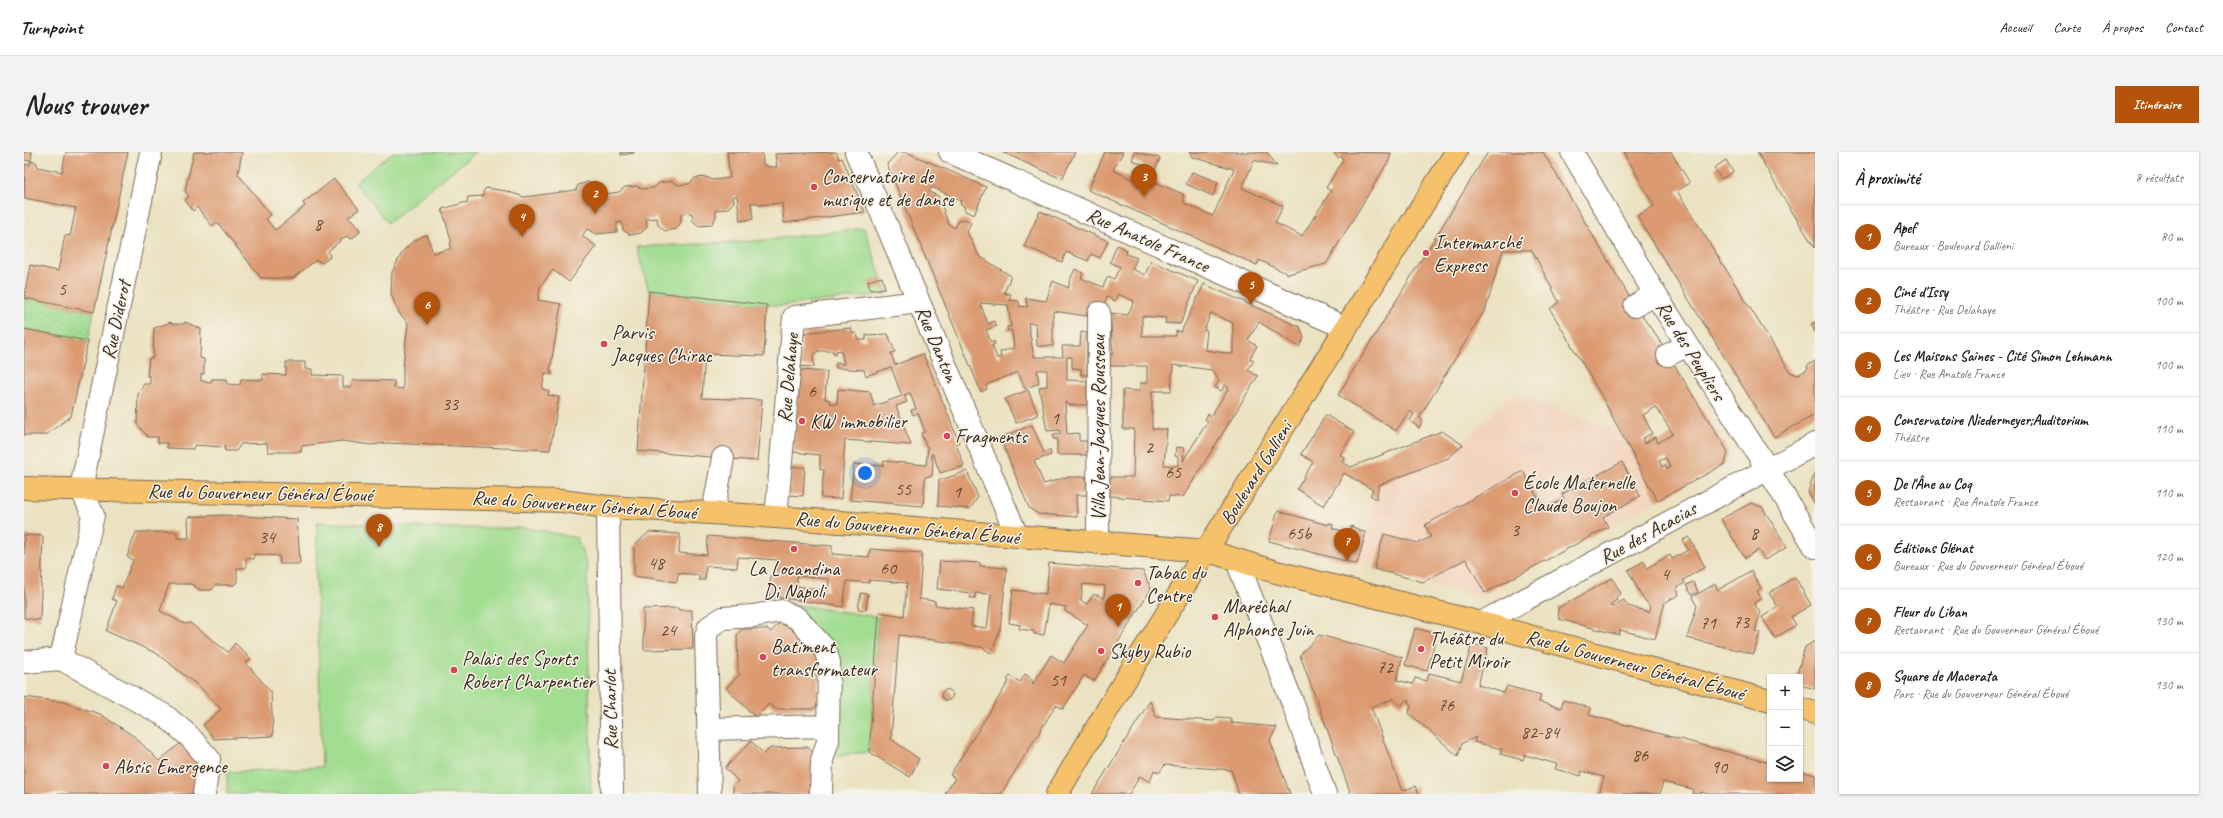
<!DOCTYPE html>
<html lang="fr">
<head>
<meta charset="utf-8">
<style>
  :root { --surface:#fff; --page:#f2f2f2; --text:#222; --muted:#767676; --line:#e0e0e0; --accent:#b45309 }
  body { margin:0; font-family:Caveat,sans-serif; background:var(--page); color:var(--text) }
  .controls { position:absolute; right:12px; bottom:12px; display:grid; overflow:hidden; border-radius:0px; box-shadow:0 1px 3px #0004 }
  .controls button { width:36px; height:36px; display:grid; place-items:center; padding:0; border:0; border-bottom:1px solid var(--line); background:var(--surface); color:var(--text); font:20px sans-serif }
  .you { position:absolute; left:841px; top:321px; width:14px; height:14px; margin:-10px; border:3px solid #fff; border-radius:50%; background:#1a73e8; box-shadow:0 0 0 6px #1a73e833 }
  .badge { display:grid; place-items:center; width:26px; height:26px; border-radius:50%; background:var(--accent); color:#fff; font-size:13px; font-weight:700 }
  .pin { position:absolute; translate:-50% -33px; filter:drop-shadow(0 1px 2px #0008) }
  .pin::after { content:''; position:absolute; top:21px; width:14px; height:12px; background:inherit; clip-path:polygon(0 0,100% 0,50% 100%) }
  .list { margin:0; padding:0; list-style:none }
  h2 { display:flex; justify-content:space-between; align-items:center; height:52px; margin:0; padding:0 16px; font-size:17px }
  h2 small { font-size:13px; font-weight:400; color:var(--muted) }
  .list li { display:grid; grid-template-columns:26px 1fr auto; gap:12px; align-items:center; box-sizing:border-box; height:64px; padding:0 16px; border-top:1px solid var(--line) }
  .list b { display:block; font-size:15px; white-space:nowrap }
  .list p { margin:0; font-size:13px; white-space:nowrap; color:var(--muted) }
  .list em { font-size:13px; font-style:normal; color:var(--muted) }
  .icon { flex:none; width:22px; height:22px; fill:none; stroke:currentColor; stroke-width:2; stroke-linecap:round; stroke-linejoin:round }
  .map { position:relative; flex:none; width:1791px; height:642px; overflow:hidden; border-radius:0px }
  header { display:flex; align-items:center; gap:24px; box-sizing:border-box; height:56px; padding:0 20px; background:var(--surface); border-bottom:1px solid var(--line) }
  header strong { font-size:19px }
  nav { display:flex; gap:22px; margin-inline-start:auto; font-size:14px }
  .intro { display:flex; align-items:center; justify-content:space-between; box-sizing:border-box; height:96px; padding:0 24px }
  h1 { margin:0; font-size:28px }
  .button { padding:10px 18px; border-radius:0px; background:var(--accent); color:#fff; font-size:14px; font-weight:700 }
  main { display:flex; gap:24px; padding:0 24px }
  aside { flex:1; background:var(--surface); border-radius:0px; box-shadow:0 1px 3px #0004 }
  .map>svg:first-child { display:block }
  .built { fill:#f2d4be }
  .green { fill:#a2dd91; stroke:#6e8458 }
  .garden { fill:url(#garden-dots); stroke:#6e8458 }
  .building { fill:#db9a70; fill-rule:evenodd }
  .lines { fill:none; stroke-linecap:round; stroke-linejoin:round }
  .minor-casing { stroke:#796a57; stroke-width:24 }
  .major-casing { stroke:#796a57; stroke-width:24 }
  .minor { stroke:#fff; stroke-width:22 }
  .major { stroke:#f5c16b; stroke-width:22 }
  .poi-dot { fill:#d1495b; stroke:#f7f3e8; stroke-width:1.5 }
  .labels { text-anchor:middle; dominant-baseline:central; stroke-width:3; stroke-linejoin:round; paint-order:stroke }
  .number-label { font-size:18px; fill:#634632 }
  .poi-label { font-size:20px; fill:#3b2a1e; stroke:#f7f3e8; text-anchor:start }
  .street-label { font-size:20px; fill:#3b2a1e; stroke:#f7f3e8 }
</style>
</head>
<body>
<header>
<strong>Turnpoint</strong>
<nav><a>Accueil</a><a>Carte</a><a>À propos</a><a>Contact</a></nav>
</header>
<div class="intro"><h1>Nous trouver</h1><a class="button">Itinéraire</a></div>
<main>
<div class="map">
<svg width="1791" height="642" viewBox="0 0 1791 642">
  <defs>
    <pattern id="garden-dots" width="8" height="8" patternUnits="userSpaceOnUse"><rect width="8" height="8" fill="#a2dd91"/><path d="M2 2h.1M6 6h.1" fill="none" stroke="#8cbe7d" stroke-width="1.8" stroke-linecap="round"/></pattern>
  </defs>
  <rect width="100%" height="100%" fill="#f7f3e8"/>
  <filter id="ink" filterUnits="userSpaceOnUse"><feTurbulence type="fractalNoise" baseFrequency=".025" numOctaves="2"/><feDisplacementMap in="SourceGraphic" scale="8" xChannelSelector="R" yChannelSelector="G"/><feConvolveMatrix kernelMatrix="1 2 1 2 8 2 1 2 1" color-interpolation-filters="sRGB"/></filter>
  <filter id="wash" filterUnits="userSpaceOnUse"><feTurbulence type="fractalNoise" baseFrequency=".012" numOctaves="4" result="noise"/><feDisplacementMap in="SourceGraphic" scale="16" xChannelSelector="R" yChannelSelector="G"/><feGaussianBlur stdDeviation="0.9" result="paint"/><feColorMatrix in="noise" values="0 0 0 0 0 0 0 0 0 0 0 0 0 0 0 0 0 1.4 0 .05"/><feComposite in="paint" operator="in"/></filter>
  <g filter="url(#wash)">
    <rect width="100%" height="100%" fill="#ebe2c1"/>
    <!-- built -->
    <path class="built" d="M1489,242L1594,278L1633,349L1461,441L1449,444L1333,412L1355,333L1424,306Z"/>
    <!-- green -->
    <path class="green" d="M369,0H452L364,71L331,31Z
      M840,76L863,142L754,154L625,139L612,95L732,89Z
      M293,370L416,376H505L553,386L563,413L567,642H203V620L298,615L292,421Z
      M753,450L854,465L845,600L812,604L809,593L811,499Z"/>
    <!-- garden -->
    <path class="garden" d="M0,146L70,160L64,189L0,177Z"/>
    <g id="blocks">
      <!-- building -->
      <path class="building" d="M0,0H8L7,9L0,8Z
        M42,0H104L70,160L0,146L6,113L34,119L41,83L46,84L52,56L0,46L1,12L6,13L7,9L13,11V15L38,20Z
        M170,0H218L214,22L247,63L242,67L251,78L281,54L279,51L310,27L335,57L324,65L336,78L335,81L327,87L322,84L304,99L306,105L298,111L292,108L269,126H237L193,70L188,74L173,55L169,59L161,48L165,45L161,39Z
        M597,0H610V1L597,3Z
        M703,0H738L739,12L745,15H753L751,2L812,0L815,7L818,6L841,60L760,71L758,51L734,53V51H727L729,67L716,69L713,44H709L710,50L703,57L692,58V65L687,73L675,74L669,69L668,61L657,62V70L652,77L641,79L634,73L633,66L622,67L623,75L617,81L606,83L599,78L598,70L593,71V80L572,82L563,77L558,84L572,94L545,130L529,118L516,135L514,148L537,152L526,219H528V223L521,221L518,237L525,239L524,243L535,245L526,298L362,291L347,293L318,289L278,294L277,300H244L243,291L217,292L212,299H201L200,293L198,295L171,293L169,297L143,296V291H134V285H124L113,272L114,242L120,232H126V224H123L125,206H129L130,176L147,170L148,172H160L161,170L177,177L176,206L180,207V222H177V229L187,230L188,227H203V232L216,233L217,227L239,228V222L262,223V210H281V217H288V223L319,224V235H328L329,228L370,229V236L379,237V214L384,171L376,162L370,150L367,141L368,120L379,99L388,90L399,84L403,83L409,101L426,97L427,88L418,57L443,50L444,45L459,44V40L462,36L482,39L500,45L552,38L554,33L564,30L573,35L575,43L595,40L601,35L613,34L618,37L630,36L635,31L648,29L654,33L665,32L671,26L682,25L689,28L706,26Z
        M874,0H882L962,35L950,63L941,59L940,54L936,52L937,49L908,35L905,40L914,44L925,73L931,76L934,69L941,67L947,70L943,80L955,104L987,124L980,141L987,142L985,148L995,149V154L1003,155L1002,146L1022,149L1029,129L1045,136V130L1051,117L1059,121L1057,126L1079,135L1084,124L1090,127L1096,115L1086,110L1093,93L1103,98L1102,102L1113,106L1108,117L1121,123L1127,109L1174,129L1156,172L1141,171L1142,166L1118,164V184H1152V179L1157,180L1180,132L1276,175L1280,186L1275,195L1235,170L1224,188L1233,194L1226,206L1230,208L1224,218L1234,224L1159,345L1145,344L1144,349L1086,344V325H1109L1110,277H1099V238L1116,239V231H1123V214H1086V202H1089L1086,161L1104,163L1110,149L1094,142L1091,149L1083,145L1076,160L1063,159V164L1029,159V194H1013L1012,171H1004L1010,205H1039L1038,194H1056L1057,180L1063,181V223H1057V217L1048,216V205H1043V228L1063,229V253H1046L1041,250L1043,282L1055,281V289H1063V303H1033V287H1029V283L1036,282V278L1023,279L1015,235L1023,234V218H1013L1015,231L1001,237L994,220L962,233L963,237L957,240L863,12ZM956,151L984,153L987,175H983V178L988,179L990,196L976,200L977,205L973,206L968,193L971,192L970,189L967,191L962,178L973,174L970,169L964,172ZM1187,161L1209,171V202L1181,198L1183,179L1180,178ZM1149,213L1188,218L1195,229L1191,235L1197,239L1201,233L1205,236L1187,264L1184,262L1181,267L1184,269L1159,309L1160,296L1152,295L1151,304L1154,305V314L1140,313L1143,277H1128V239H1147Z
        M978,0H1051L1038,27Z
        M1081,0H1099L1089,18L1118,32L1126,28L1159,42L1160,51L1189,64L1210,17L1168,5L1165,0H1243L1253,14L1230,8L1218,36L1259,54L1251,71L1278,84L1307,39L1302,36L1319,8L1317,4L1314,6L1309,0L1367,1L1365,8L1302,112L1264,122L1235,108L1233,113L1064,38Z
        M1111,0L1136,6L1131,18L1108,8Z
        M1464,0H1519L1611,154L1633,185L1704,300L1701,312L1633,349L1577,243L1526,157L1535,150L1508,98H1479L1462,156L1395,266L1399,268L1395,276L1386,269L1390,262L1385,259L1372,279L1314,243ZM1632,255L1649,282L1634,291L1631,285L1620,292L1618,287L1628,281L1619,263ZM1642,306L1646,316L1643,317L1641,313L1638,315L1635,309Z
        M1600,0H1647L1666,31L1653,39L1766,220L1774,223L1784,217L1783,214L1791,209V263L1750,285L1613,64L1630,54Z
        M1733,0H1791V96L1762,50Z
        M1702,8L1709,20L1697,27L1690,16Z
        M1168,20L1194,30L1189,44L1162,32Z
        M1016,59L1084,89L1076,106L1067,102L1064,109L1042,100L1038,110L1000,94Z
        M858,125L861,136L846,138L844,129Z
        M625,139L743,153L740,204L681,202L678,246L738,248L733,309L614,299Z
        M1791,170V180L1787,172Z
        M827,176L829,182L832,181L835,188H842V183L864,182L871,200L867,201L871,213L899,202L923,260L935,291L932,292L940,314L916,321L909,302H907L909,311L908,324L901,325L899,354L826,348L830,312L859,314L860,309L902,313L904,295L902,294L897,281L901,280L894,261L889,263L887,258L892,257L886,241L880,243L883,250L872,254L887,293L821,288L817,347L797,346L800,318L796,317V303L769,300L775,218L803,220L801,247L806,248V251L813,252L814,237L846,240L850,254L878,244L867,215L842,224L840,218L812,216V211L820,212L817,198L812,199L813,202L810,203L809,199H794L789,203L790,215L776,214L778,187L781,182L787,180Z
        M0,177L64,189L47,264L22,283H0Z
        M1004,238L1014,263L992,271L981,247Z
        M1302,263L1330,280L1316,303L1321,305L1318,310L1327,315L1418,279L1439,293L1424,306L1355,333L1352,347L1346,343L1349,338L1320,321L1300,354L1273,337L1289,310L1277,302Z
        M1008,273L1020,301L1026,298L1027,303L1010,309L1020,332L1043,325H1062L1063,343H1052L1053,365L1014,362L1005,356L976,286Z
        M1598,310L1616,344L1579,365L1584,375L1461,441L1442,407L1399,430L1350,417L1360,382L1394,391L1407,385L1401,373L1499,319L1520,357L1540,347L1538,342Z
        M768,315H781L779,344L765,343Z
        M943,319L954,345L946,357L914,354L915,327H920Z
        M1791,320V352L1784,340Z
        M1727,351L1738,355L1763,395L1741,408L1734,398L1721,406L1697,367Z
        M1254,359L1304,373L1305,371L1309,372L1308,376L1325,381L1327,374L1342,381L1333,412L1245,389Z
        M198,363L273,367L276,412H256L255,404L230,402V407L222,406V416H213V430L210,433H191L188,438H176L167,432H145L136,459L161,472L166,471L204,500L211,491L227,507L222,511L247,540L249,584L190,587L179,573L197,557L177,536L132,501L82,479L93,449L88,447L92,434L98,436L109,408L103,405L112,380H153V386H165L164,365Z
        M625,380L656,382L655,401L683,403L684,384L808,394V402L845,405L846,397L898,401L895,447L911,449V453L949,458L947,474L963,476L967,442L951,441V446H946L947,441L913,437L916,409L956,411V414L983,416L976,478L967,501L957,495L875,483L867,587L895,607L886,625L845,600L855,460L880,464L883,431L845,428V431L823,429L819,455L745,444L747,423H753L754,408L714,405L713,416L682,414L681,428H675V423L654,421L653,430L610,424V394ZM773,424L805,427L804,439L773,434Z
        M0,383L19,384L16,468L0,466Z
        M1665,385L1681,415L1659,428L1661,431L1652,436L1655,443L1641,450L1631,487L1596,478L1595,483L1535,467L1534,456L1588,426L1597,441L1592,445L1593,448L1586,453L1587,455L1600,448L1604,454L1625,460L1627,455L1618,445L1604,418L1620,409L1623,416L1646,403L1648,407L1664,398L1659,388Z
        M1025,411L1119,419L1127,437L1070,529L1060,523L1039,557L1032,553L977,642H921L931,626L926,623L985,529L983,528L986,524L996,530L1001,522L1007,526L1009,532L1027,503L1040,511L1064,473L1041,459L1042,455L1025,452L1020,483L1010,482V479L995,477L996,473L985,471L989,438L1022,442ZM1059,432L1081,434L1080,447L1073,443H1069L1063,452L1057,449Z
        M1727,419L1737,436L1733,439L1737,446L1730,451L1736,461L1731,479L1736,480L1730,502L1663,486L1673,454L1668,445L1691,432L1694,438Z
        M1771,425L1787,453L1767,465L1772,473L1751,486L1738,465L1754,455L1745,441Z
        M1669,430L1674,440L1667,443L1662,433Z
        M837,441L844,442L842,458L834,457Z
        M654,456L655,458H668L669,497L620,498L619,457Z
        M758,468L799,509L788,520L794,525V552L789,557H752L745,552L732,565L702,536L716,522L714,520L713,483L718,477H744L747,480Z
        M1391,476L1413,482L1403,519L1381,513Z
        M1295,483L1378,505L1373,528L1389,532L1391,526L1403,529L1405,521L1437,529L1448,492L1464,496L1454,533L1480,541L1483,534L1517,543L1515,550L1537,556L1539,548L1567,556L1565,563L1746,611V627H1776V619L1791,623V642H1685L1677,640L1676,642H1668L1669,637L1639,630L1636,642H1575L1580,625L1558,619L1557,624L1531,617L1533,612L1501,603L1499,608L1476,602L1478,597L1450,590L1452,585L1438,591L1434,604L1385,561L1387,553L1384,551L1385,548H1382L1377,554L1368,546L1367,548L1347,555L1378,639L1392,634L1395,642H1327L1276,503Z
        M1791,489V537L1776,533V525H1772L1781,495Z
        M917.5 543a5.5 5.5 0 1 1 11 0a5.5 5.5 0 1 1-11 0Z
        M0,545L39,550L76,562L111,585L135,609L158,590L171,603V642H0Z
        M1126,549L1132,565L1190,569L1193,565L1206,566L1208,571L1253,575L1246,588L1266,642H1215L1207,618L1141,613L1135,621L1130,618L1126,630L1116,624L1105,642H1068Z
        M727,589L740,602L746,596L784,595L789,601L790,628L784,633L793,642H709V634L714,629L701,616Z"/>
    </g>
  </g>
  <g filter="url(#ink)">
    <use href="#blocks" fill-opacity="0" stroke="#796a57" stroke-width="1"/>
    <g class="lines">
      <defs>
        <path id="minor" d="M832,0L993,384
          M926,0L1322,176
          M1548,0L1631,142L1743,316L1791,395
          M1611,154L1631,142
          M1644,203L1663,193
          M584,355L588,642
          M689,361L699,306
          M752,365L770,165L895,150
          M1074,391L1075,161
          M1213,409L1269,552L1301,642
          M1457,471L1791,292
          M37,507L69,363L57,336L127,0
          M0,510L37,507L140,563L165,584L185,607L180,642
          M684,577L804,574
          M686,642L682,484L685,475L699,466L729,464L757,459L773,466L801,497L805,510L804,589L798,608L797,642"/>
        <path id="major" d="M0,336L538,349L584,355L752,365L1184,399L1252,420L1457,471L1746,549
          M1776,557L1791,561
          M1033,642L1100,530L1432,0"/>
      </defs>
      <!-- minor casing -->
      <use href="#minor" class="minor-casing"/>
      <!-- major casing -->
      <use href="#major" class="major-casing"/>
      <!-- minor -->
      <use href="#minor" class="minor"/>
      <!-- major -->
      <use href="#major" class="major"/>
    </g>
  </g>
  <!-- markers -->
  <g class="poi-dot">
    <circle cx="790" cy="35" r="4"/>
    <circle cx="1402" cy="101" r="4"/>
    <circle cx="580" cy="192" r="4"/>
    <circle cx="778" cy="269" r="4"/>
    <circle cx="923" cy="284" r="4"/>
    <circle cx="1491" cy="341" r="4"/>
    <circle cx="770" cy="397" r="4"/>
    <circle cx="1114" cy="431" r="4"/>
    <circle cx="1191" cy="465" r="4"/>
    <circle cx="1397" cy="497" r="4"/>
    <circle cx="1077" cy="499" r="4"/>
    <circle cx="739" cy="505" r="4"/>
    <circle cx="430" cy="518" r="4"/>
    <circle cx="82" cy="614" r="4"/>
  </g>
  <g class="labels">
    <!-- number labels -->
    <g class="number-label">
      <text x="294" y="72">8</text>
      <text x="38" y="137">5</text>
      <text x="788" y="239">6</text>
      <text x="426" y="252">33</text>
      <text x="1031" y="266">1</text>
      <text x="1125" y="295">2</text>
      <text x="1149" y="320">65</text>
      <text x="879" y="337">55</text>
      <text x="933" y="340">1</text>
      <text x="1491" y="378">3</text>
      <text x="1275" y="381">65b</text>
      <text x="1730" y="381">8</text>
      <text x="243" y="385">34</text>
      <text x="632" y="411">48</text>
      <text x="864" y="416">60</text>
      <text x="1641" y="422">4</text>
      <text x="1717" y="470">73</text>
      <text x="1684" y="471">71</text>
      <text x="644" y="478">24</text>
      <text x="1361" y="515">72</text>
      <text x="1034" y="528">51</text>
      <text x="1422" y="553">76</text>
      <text x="1516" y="580">82-84</text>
      <text x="1616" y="603">86</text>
      <text x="1695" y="615">90</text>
    </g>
    <!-- poi labels -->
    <g class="poi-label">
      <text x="798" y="24">Conservatoire de<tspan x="798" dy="23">musique et de danse</tspan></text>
      <text x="1410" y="90">Intermarché<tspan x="1410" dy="23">Express</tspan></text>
      <text x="588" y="180">Parvis<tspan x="588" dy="23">Jacques Chirac</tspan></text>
      <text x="786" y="269">KW immobilier</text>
      <text x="931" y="284">Fragments</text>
      <text x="1499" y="330">École Maternelle<tspan x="1499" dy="23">Claude Boujon</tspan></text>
      <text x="770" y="416" text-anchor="middle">La Locandina<tspan x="770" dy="23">Di Napoli</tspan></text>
      <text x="1122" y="420">Tabac du<tspan x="1122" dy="23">Centre</tspan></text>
      <text x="1199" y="454">Maréchal<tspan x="1199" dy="23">Alphonse Juin</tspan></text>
      <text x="1405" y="486">Théâtre du<tspan x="1405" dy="23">Petit Miroir</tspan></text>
      <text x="747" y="494">Batiment<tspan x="747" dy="23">transformateur</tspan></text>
      <text x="1085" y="499">Skyby Rubio</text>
      <text x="438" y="506">Palais des Sports<tspan x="438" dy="23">Robert Charpentier</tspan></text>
      <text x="90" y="614">Absis Emergence</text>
    </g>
    <!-- street labels -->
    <g class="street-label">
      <text transform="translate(1124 88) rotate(24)">Rue Anatole France</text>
      <text transform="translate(92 168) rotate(-78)">Rue Diderot</text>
      <text transform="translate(913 192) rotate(67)">Rue Danton</text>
      <text transform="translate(1667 199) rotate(58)">Rue des Peupliers</text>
      <text transform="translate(764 226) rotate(-85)">Rue Delahaye</text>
      <text transform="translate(1074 276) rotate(-90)">Villa Jean-Jacques Rousseau</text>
      <text transform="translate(1232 321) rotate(-58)">Boulevard Gallieni</text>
      <text transform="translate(236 341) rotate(1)">Rue du Gouverneur Général Éboué</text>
      <text transform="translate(560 353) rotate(4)">Rue du Gouverneur Général Éboué</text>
      <text transform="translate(883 376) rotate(5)">Rue du Gouverneur Général Éboué</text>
      <text transform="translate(1624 381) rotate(-29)">Rue des Acacias</text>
      <text transform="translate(1611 513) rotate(15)">Rue du Gouverneur Général Éboué</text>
      <text transform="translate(586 558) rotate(-91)">Rue Charlot</text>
    </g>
  </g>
</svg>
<div class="controls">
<button>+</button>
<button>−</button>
<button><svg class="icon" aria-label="layers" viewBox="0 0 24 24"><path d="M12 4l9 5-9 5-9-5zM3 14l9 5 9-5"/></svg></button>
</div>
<div class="you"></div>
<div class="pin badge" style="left:1094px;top:475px">1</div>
<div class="pin badge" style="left:571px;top:62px">2</div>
<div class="pin badge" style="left:1120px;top:45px">3</div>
<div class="pin badge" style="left:498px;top:85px">4</div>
<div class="pin badge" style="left:1227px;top:153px">5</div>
<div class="pin badge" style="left:403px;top:173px">6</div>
<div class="pin badge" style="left:1323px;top:409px">7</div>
<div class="pin badge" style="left:355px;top:395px">8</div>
</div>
<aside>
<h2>À proximité<small>8 résultats</small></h2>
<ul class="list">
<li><span class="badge">1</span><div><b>Apef</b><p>Bureaux · Boulevard Gallieni</p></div><em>80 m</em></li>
<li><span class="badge">2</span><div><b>Ciné d'Issy</b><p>Théâtre · Rue Delahaye</p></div><em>100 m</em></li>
<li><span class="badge">3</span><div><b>Les Maisons Saines - Cité Simon Lehmann</b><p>Lieu · Rue Anatole France</p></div><em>100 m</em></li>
<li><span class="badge">4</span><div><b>Conservatoire Niedermeyer;Auditorium</b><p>Théâtre</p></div><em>110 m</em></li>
<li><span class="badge">5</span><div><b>De l'Âne au Coq</b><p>Restaurant · Rue Anatole France</p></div><em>110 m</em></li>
<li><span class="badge">6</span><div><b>Éditions Glénat</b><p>Bureaux · Rue du Gouverneur Général Éboué</p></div><em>120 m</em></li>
<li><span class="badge">7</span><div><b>Fleur du Liban</b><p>Restaurant · Rue du Gouverneur Général Éboué</p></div><em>130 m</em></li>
<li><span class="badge">8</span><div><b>Square de Macerata</b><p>Parc · Rue du Gouverneur Général Éboué</p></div><em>130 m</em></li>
</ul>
</aside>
</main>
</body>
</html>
